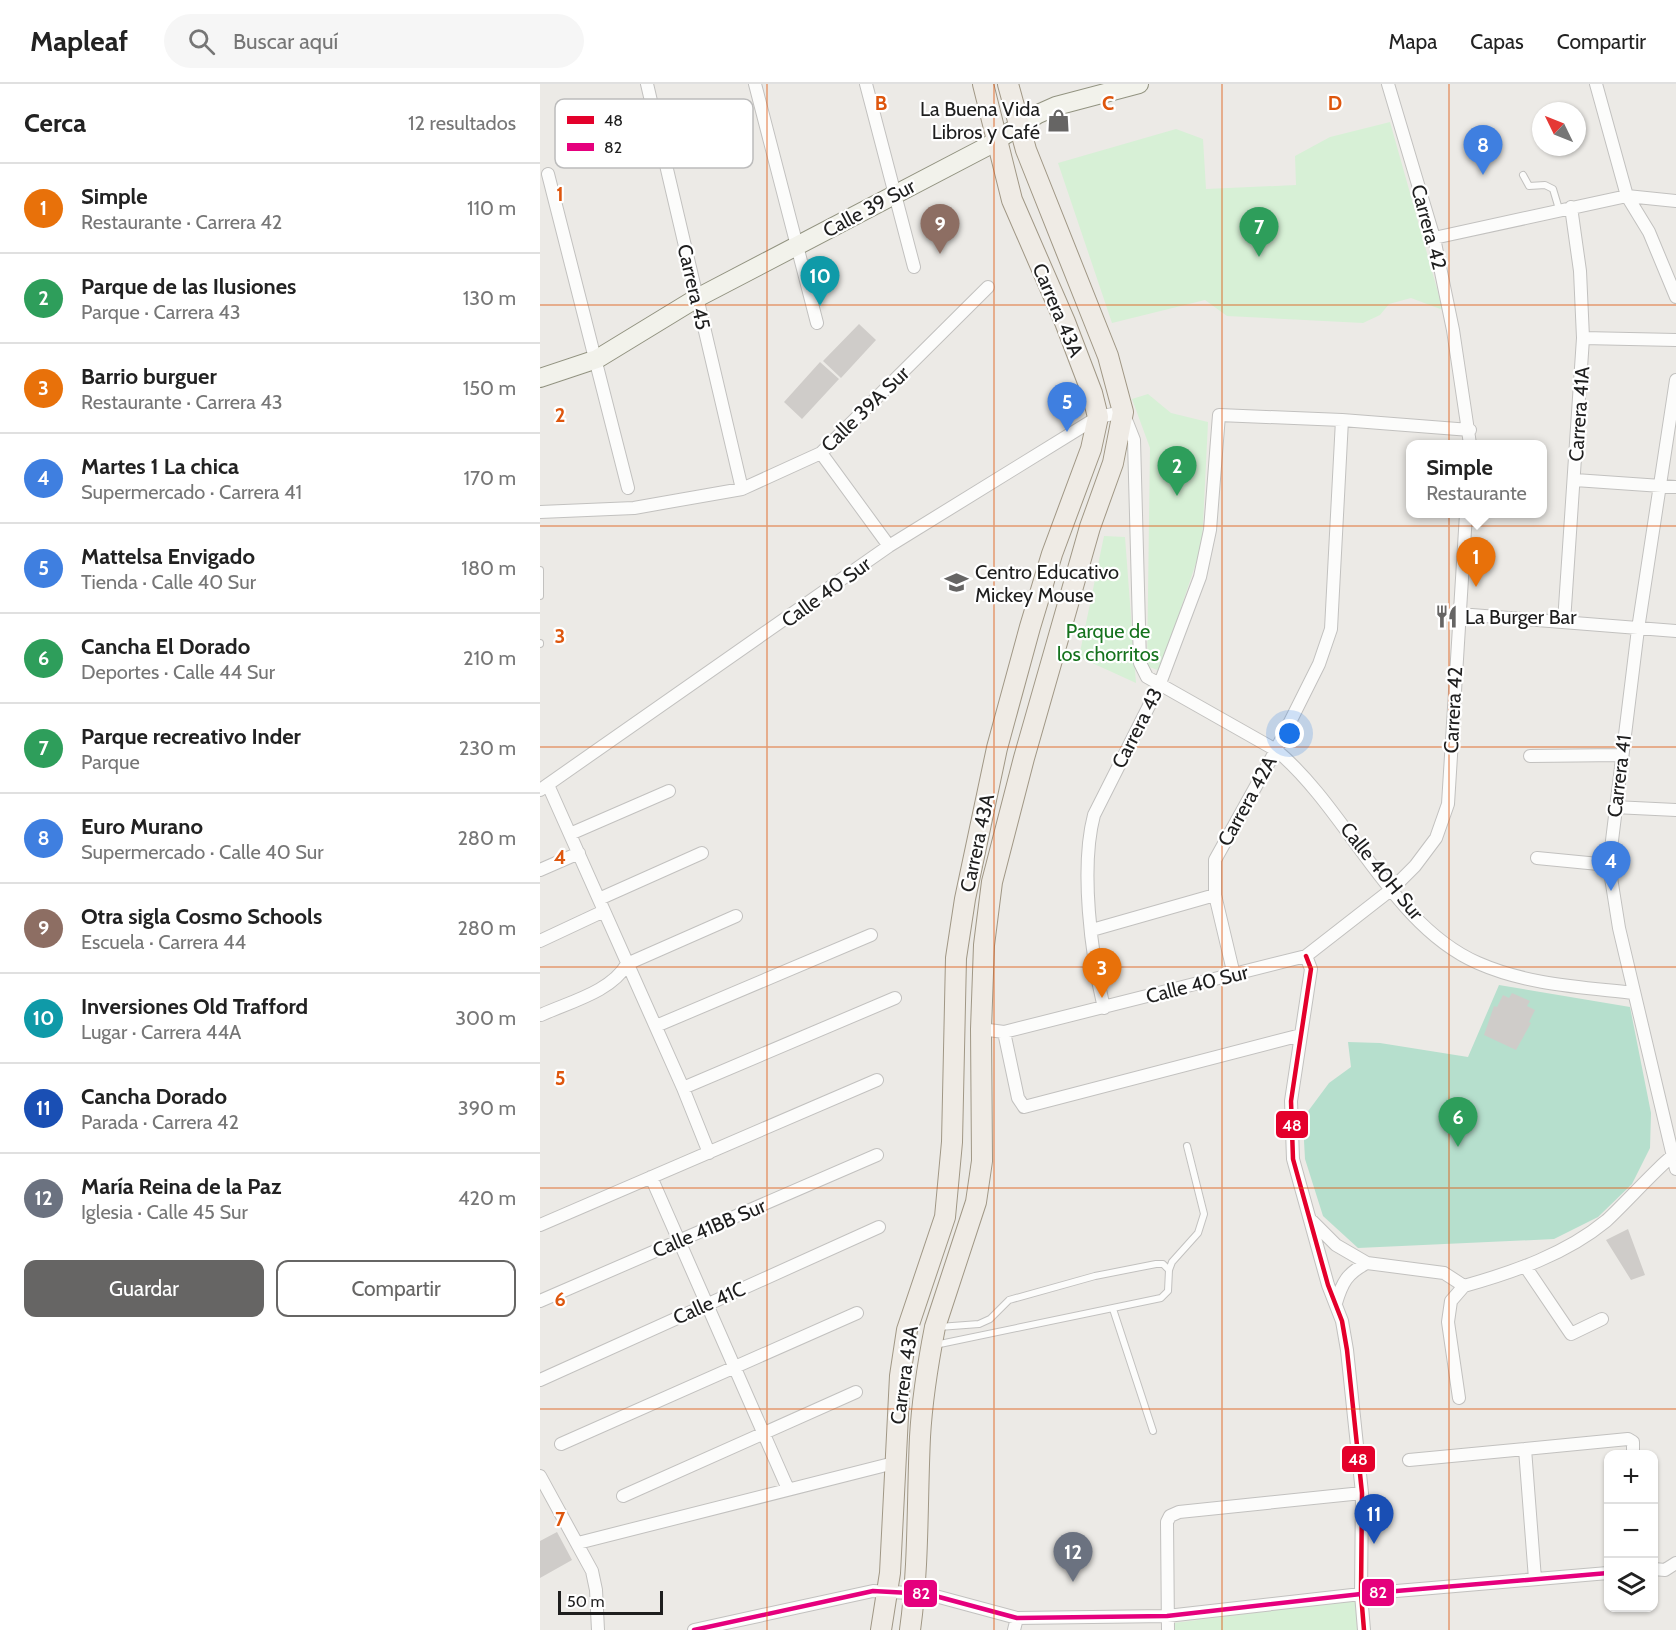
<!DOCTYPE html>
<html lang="es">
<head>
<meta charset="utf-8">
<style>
  :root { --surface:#fff; --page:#f6f6f6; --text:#222; --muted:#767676; --line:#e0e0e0; --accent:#666564 }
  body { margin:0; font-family:Cabin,sans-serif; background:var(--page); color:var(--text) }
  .controls { position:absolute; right:18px; bottom:18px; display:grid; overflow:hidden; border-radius:12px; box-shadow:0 2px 4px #0004 }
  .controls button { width:54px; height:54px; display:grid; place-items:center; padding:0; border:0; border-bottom:2px solid var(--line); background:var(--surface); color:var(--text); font:30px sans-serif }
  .compass { position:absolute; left:992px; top:18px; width:54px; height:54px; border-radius:50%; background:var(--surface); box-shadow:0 2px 4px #0004; rotate:313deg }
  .scale { position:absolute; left:18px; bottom:15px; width:105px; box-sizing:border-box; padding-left:6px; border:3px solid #1e1e1e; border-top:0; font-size:16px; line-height:21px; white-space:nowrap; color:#1e1e1e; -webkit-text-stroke:4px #fff; paint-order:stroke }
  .you { position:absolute; left:750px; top:650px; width:21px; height:21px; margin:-15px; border:4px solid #fff; border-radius:50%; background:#1a73e8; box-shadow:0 0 0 9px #1a73e833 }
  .badge { display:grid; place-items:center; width:39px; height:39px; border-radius:50%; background:var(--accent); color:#fff; font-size:20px; font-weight:700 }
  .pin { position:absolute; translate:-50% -50px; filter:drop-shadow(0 2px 3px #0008) }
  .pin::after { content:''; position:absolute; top:32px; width:21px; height:18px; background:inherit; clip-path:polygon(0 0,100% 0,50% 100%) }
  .popup { position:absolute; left:866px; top:356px; width:141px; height:78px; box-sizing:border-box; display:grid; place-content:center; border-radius:12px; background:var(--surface); filter:drop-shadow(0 2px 4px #0005); font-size:20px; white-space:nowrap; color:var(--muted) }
  .popup b { font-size:22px; color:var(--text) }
  .popup::after { content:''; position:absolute; left:50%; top:100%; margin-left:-12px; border:12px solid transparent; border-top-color:var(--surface) }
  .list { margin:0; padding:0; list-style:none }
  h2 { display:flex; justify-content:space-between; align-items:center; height:78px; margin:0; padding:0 24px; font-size:26px }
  h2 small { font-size:20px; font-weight:400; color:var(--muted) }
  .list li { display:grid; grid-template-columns:39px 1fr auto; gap:18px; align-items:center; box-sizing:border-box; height:90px; padding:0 24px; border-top:2px solid var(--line) }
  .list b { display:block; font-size:22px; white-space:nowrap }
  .list p { margin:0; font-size:20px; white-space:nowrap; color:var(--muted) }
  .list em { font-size:20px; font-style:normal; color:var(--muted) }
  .actions { display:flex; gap:12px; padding:18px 24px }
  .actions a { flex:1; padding:14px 0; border:2px solid var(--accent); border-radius:12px; text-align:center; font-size:21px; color:var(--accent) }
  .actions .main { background:var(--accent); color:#fff }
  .icon { flex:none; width:33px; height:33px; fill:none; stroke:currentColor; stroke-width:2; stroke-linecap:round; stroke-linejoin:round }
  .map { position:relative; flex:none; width:1136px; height:1546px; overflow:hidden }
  header { display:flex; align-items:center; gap:36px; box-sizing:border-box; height:84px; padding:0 30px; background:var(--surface); border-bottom:2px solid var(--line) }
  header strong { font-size:28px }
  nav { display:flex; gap:33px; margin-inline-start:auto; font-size:21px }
  .search { width:420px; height:54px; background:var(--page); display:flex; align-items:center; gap:15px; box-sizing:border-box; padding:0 21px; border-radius:33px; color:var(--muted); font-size:22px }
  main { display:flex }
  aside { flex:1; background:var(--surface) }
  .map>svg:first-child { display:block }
  .park { fill:#d7f0d6 }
  .pitch { fill:#b6dfcd }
  .building { fill:#cfccc9 }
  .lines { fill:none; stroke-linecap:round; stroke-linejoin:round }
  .lane-casing { stroke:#c2c1bf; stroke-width:8 }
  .street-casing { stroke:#c2c1bf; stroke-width:14 }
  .secondary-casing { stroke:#929380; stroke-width:20 }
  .primary-casing { stroke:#a09785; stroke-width:22 }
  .lane { stroke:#fcfcfb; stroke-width:6 }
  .street { stroke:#fcfcfb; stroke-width:12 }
  .secondary { stroke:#f2f2eb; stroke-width:18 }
  .primary { stroke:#efebe5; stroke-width:20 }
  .bus-1-casing { stroke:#fff; stroke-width:9 }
  .bus-2-casing { stroke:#fff; stroke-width:9 }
  .bus-1 { stroke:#e4002b; stroke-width:4.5 }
  .bus-2 { stroke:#e5007d; stroke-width:4.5 }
  .grid { fill:none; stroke:#de560d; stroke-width:1.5; stroke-opacity:0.55 }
  .labels { text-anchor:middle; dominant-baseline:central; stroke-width:4.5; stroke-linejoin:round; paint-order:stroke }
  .poi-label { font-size:20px; fill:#1e1e1e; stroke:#fff; text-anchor:start }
  .street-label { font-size:20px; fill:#1e1e1e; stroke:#fff }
  .park-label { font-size:20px; fill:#15721d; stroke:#fff }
  .key { fill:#fff; stroke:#bcbcbc; stroke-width:1.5 }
  .key-label { font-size:16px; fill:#1e1e1e }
  .grid-label { font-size:20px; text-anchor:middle; font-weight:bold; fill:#de560d; stroke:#fff; stroke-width:4.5; stroke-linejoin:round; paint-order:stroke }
  .line-badge { stroke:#fff; stroke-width:2 }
  .badge-label { font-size:16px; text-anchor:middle; font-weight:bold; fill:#fff }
</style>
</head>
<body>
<header>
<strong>Mapleaf</strong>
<div class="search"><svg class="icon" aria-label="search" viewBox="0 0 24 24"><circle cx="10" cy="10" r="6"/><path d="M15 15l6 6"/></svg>Buscar aquí</div>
<nav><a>Mapa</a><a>Capas</a><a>Compartir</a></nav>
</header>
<main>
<aside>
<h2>Cerca<small>12 resultados</small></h2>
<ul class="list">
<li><span class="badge" style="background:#e8710a">1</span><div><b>Simple</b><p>Restaurante · Carrera 42</p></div><em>110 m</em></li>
<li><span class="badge" style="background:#2e9e5b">2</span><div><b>Parque de las Ilusiones</b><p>Parque · Carrera 43</p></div><em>130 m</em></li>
<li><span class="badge" style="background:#e8710a">3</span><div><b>Barrio burguer</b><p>Restaurante · Carrera 43</p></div><em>150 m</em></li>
<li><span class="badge" style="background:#3f7fe0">4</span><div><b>Martes 1 La chica</b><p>Supermercado · Carrera 41</p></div><em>170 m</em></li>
<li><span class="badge" style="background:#3f7fe0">5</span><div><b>Mattelsa Envigado</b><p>Tienda · Calle 40 Sur</p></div><em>180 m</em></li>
<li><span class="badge" style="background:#2e9e5b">6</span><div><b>Cancha El Dorado</b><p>Deportes · Calle 44 Sur</p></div><em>210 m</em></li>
<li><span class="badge" style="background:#2e9e5b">7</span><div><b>Parque recreativo Inder</b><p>Parque</p></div><em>230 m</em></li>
<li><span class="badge" style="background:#3f7fe0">8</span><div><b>Euro Murano</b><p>Supermercado · Calle 40 Sur</p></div><em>280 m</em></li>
<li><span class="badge" style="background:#8d6e63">9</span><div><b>Otra sigla Cosmo Schools</b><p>Escuela · Carrera 44</p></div><em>280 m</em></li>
<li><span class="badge" style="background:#0f9aa8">10</span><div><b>Inversiones Old Trafford</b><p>Lugar · Carrera 44A</p></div><em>300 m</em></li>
<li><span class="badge" style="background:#1a4fb4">11</span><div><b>Cancha Dorado</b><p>Parada · Carrera 42</p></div><em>390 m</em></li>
<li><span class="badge" style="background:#6b7280">12</span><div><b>María Reina de la Paz</b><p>Iglesia · Calle 45 Sur</p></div><em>420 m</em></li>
</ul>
<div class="actions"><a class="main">Guardar</a><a>Compartir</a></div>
</aside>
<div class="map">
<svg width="1136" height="1546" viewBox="0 0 1136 1546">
  <rect width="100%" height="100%" fill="#eceae6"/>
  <!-- park -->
  <path class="park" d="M850,38L903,226L871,214L849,220L840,231L823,239L687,232L665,216L572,239L518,79L636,45L663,55L666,105L756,101L755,72L790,53Z
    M608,310L631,329L668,338L662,461L620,587L607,582L610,364L592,315Z
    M564,452L585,453L596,599L539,573Z
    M815,1516L817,1546H634V1539Z"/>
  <!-- pitch -->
  <path class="pitch" d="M959,901L1090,923L1111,1029L1110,1064L1092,1100L1058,1133L1014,1155L818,1164L783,1132L765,1075L764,1057L766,1030L789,999L811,983L808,958L840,959L928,973Z"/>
  <!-- building -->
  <path class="building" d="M319,240L336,256L301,294L283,277Z
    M280,278L299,295L262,335L244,318Z
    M972,909L990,917L987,922L995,926L989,938L991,939L976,966L944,951L954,922L957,923L963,911L969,914Z
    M1088,1145L1105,1191L1091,1196L1066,1156Z
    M17,1448L32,1476L0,1494V1457Z"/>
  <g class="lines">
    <defs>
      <path id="lane" d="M89,79L81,37L112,25
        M983,91L989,102L1005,101L1013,105L1019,125
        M0,486V512
        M0,559V560
        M573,1225L613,1347
        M399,1243L439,1240L450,1235L469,1216L555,1192L616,1180H623L629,1186
        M395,1261L621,1214L628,1207L629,1186L632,1178L658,1149L664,1130L647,1062"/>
      <path id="street" d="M107,0L202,405
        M215,0L277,239
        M326,0L374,183
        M848,0L894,154L913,246L930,360
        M1056,0L1087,112L1109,148L1136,213
        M8,90L88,404
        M894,154L1087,112L1136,117
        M1043,254L1136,256
        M1136,296L1098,545L1069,781L1079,844L1136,1085
        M281,369L349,462
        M1035,396L1136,403
        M0,428L94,424L202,405L281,369L448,203
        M919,530L1136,547
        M1024,538L1043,254L1040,187L1031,123
        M990,672L1081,671
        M8,701L143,1004L169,1069
        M0,706L349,462L558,333L583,328L594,356L600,579L607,593L736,666C808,726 852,842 938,879C988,901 1041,903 1094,909
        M1074,723L1136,726
        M30,750L129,707
        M997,774L1069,781
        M0,786L39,769
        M59,815L162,769
        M552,846L675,811
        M0,857L64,827
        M766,872L771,885L751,1017L753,1075L788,1201L802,1237L807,1266L822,1409L821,1510L824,1546
        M694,891L675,811V776L736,666L779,580L791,545L802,336
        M564,924C551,870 540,784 554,731L619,602L660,493L670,446L679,331L802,336L930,346
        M1,931C29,918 71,908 87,880L196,832
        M116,942L331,851
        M441,945L464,948L766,872L852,805L875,782L896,754L908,720L926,430
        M464,948L478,1014L484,1023L761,951
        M143,1004L355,914
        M111,1093L248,1405
        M772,1137L796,1161L827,1179L904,1189L924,1202C974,1188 1026,1170 1066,1137C1079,1126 1127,1073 1136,1070
        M0,1141L337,996
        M985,1182L1031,1250L1062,1235
        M0,1217L337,1071
        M796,1219C802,1199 807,1189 827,1179
        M0,1296L339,1143
        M919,1314L908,1238L911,1217L924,1202
        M21,1360L317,1229
        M869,1376L985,1365
        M0,1392L52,1487L56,1506L58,1546
        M83,1412L316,1308
        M38,1459L354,1379
        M1114,1485L1125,1486L1136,1479
        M995,1495L985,1365L1088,1355L1093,1358V1370
        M154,1546L333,1507L388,1510L477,1534L627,1532L821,1510L1068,1489
        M474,1546L477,1534
        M628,1546L627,1438L630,1432L639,1428L822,1409"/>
      <path id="secondary" d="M0,294L57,275L157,214L446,63L498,30L516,22L599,0"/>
      <path id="primary" d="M341,1546L350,1489L360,1292L367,1246L405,1133L412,1058L416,874L425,815L457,664L490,543L512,470L551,365L558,333L552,309L525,238L472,116L443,0
        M370,1546C379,1482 377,1417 380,1353C382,1317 388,1279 395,1243L436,1118L442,1077L441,945L444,861L452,798L484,674L550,443L573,379L583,328L568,272L486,66L468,0"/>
    </defs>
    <!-- lane casing -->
    <use href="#lane" class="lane-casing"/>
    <!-- street casing -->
    <use href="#street" class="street-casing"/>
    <!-- secondary casing -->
    <use href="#secondary" class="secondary-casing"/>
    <!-- primary casing -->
    <use href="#primary" class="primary-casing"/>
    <!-- lane -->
    <use href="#lane" class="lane"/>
    <!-- street -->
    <use href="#street" class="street"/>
    <!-- secondary -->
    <use href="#secondary" class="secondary"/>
    <!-- primary -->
    <use href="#primary" class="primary"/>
    <defs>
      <path id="bus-1" d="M766,872L771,885L751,1017L753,1075L788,1201L802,1237L807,1266L822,1409L821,1510L824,1546"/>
      <path id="bus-2" d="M154,1546L333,1507L388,1510L477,1534L627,1532L821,1510L1068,1489"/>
    </defs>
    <!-- bus-1 casing -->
    <use href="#bus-1" class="bus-1-casing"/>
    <!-- bus-2 casing -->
    <use href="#bus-2" class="bus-2-casing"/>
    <!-- bus-1 -->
    <use href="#bus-1" class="bus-1"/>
    <!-- bus-2 -->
    <use href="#bus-2" class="bus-2"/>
  </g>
  <!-- grid -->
  <path class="grid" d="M227,0V1546M454,0V1546M682,0V1546M909,0V1546M0,221H1136M0,442H1136M0,663H1136M0,883H1136M0,1104H1136M0,1325H1136"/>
  <!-- icons -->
  <defs>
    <symbol id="shop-bare" viewBox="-9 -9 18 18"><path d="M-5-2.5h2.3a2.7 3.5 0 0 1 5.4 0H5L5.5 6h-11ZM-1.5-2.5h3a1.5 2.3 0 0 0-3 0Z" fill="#666564" stroke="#fff" stroke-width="2.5" paint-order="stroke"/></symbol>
    <symbol id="school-bare" viewBox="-9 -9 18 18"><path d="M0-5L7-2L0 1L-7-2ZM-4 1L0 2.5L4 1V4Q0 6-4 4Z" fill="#666564" stroke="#fff" stroke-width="2.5" paint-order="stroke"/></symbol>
    <symbol id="restaurant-bare" viewBox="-9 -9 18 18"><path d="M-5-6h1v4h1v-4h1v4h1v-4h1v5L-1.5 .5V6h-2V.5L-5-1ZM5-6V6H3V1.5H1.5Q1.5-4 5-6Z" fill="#666564" stroke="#fff" stroke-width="2.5" paint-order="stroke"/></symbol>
  </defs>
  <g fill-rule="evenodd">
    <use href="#shop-bare" x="502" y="20" width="33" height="33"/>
    <use href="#school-bare" x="400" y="482" width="33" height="33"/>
    <use href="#restaurant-bare" x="890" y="516" width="33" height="33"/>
  </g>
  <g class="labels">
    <!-- poi labels -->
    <g class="poi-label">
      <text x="500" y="25" text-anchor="end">La Buena Vida<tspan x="500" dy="23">Libros y Café</tspan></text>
      <text x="435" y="488">Centro Educativo<tspan x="435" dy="23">Mickey Mouse</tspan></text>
      <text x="925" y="533">La Burger Bar</text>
    </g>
    <!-- street labels -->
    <g class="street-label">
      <text transform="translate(329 124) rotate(-28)">Calle 39 Sur</text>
      <text transform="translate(889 143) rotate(75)">Carrera 42</text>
      <text transform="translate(154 203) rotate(77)">Carrera 45</text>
      <text transform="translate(518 226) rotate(67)">Carrera 43A</text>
      <text transform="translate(325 325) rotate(-44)">Calle 39A Sur</text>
      <text transform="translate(1039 330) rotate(-86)">Carrera 41A</text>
      <text transform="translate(286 508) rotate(-36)">Calle 40 Sur</text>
      <text transform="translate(913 626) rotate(-87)">Carrera 42</text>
      <text transform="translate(597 644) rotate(-63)">Carrera 43</text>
      <text transform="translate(1079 692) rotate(-83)">Carrera 41</text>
      <text transform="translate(707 717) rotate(-61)">Carrera 42A</text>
      <text transform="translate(437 759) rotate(-78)">Carrera 43A</text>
      <text transform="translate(842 787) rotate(51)">Calle 40H Sur</text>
      <text transform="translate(657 900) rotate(-14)">Calle 40 Sur</text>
      <text transform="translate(169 1144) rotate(-23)">Calle 41BB Sur</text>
      <text transform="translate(169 1219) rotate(-24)">Calle 41C</text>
      <text transform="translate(364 1291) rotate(-82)">Carrera 43A</text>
    </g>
    <!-- park labels -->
    <g class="park-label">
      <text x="568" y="547">Parque de<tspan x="568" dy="23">los chorritos</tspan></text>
    </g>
  </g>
  <!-- legend -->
  <rect x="15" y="15" width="198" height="69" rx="9" class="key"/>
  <rect x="27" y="32" width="27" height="8" fill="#e4002b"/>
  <rect x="27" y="59" width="27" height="8" fill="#e5007d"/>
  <g class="key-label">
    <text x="64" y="42">48</text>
    <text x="64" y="69">82</text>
  </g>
  <g class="grid-label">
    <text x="341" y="26">B</text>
    <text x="568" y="26">C</text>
    <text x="795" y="26">D</text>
    <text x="20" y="117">1</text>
    <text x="20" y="338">2</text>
    <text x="20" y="559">3</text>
    <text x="20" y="780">4</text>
    <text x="20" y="1001">5</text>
    <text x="20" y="1222">6</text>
    <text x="20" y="1442">7</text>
  </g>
  <g class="line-badge">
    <rect x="735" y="1026" width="34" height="29" rx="6" fill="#e4002b"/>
    <rect x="801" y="1361" width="35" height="28" rx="6" fill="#e4002b"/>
    <rect x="821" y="1494" width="34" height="29" rx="6" fill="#e5007d"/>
    <rect x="363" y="1495" width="35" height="29" rx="6" fill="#e5007d"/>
  </g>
  <g class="badge-label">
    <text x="752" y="1047">48</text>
    <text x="818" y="1381">48</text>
    <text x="838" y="1514">82</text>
    <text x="381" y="1515">82</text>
  </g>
</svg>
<div class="controls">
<button>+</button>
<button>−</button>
<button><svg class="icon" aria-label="layers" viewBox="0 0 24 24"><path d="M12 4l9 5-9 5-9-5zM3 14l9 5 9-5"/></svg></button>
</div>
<svg class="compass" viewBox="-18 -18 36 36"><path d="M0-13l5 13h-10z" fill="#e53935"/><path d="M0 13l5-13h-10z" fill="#767676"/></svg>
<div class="scale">50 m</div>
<div class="you"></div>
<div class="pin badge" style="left:936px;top:503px;background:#e8710a">1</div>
<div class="popup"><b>Simple</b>Restaurante</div>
<div class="pin badge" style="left:637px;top:412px;background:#2e9e5b">2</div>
<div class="pin badge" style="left:562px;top:914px;background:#e8710a">3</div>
<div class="pin badge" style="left:1071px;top:807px;background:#3f7fe0">4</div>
<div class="pin badge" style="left:527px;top:348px;background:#3f7fe0">5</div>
<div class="pin badge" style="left:918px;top:1063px;background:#2e9e5b">6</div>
<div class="pin badge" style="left:719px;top:173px;background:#2e9e5b">7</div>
<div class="pin badge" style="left:943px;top:91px;background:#3f7fe0">8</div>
<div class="pin badge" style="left:400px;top:170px;background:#8d6e63">9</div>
<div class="pin badge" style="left:280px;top:222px;background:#0f9aa8">10</div>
<div class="pin badge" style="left:834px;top:1460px;background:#1a4fb4">11</div>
<div class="pin badge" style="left:533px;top:1498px;background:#6b7280">12</div>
</div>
</main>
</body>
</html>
